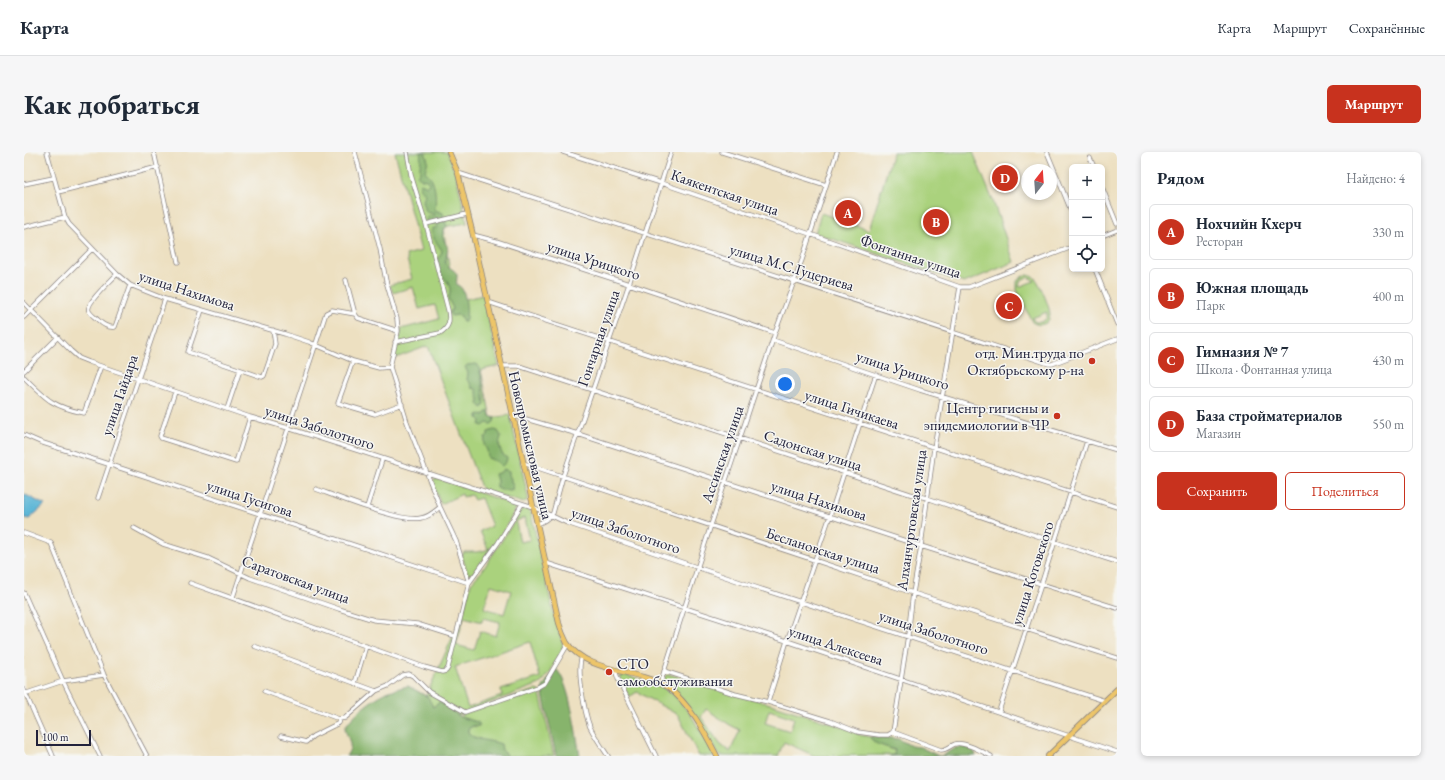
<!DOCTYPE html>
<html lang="ru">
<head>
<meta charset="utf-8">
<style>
  :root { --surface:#fff; --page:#f6f6f7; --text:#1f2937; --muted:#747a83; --line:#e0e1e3; --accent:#c8321e }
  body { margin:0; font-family:"EB Garamond",serif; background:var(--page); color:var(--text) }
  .controls { position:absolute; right:12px; top:12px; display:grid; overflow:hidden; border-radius:6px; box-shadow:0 2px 6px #0003 }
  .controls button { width:36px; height:36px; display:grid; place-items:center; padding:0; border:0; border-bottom:1px solid var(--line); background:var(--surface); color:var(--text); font:20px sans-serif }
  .compass { position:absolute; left:997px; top:12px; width:36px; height:36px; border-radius:50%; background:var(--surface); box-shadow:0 2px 6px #0003; rotate:17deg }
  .scale { position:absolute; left:12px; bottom:10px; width:55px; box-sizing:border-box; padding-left:4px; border:2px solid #22223b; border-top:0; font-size:11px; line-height:14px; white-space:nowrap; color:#22223b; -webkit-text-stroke:3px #f6f6f2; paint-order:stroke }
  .you { position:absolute; left:761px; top:232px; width:14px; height:14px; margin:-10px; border:3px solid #fff; border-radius:50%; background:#1a73e8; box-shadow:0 0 0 6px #1a73e833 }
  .badge { display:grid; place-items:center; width:26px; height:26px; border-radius:50%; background:var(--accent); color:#fff; font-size:13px; font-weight:700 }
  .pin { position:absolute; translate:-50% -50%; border:2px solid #fff; box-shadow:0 1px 4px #0006 }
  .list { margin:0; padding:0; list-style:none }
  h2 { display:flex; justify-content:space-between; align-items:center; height:52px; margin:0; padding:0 16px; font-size:17px }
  h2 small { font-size:13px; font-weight:400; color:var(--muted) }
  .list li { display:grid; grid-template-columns:26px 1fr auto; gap:12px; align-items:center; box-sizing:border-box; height:56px; margin:0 8px 8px; padding:0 8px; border:1px solid var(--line); border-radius:6px }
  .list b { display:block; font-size:15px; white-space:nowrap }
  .list p { margin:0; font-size:13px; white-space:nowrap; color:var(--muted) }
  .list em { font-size:13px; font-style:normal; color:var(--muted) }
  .actions { display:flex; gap:8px; padding:12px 16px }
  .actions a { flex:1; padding:9px 0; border:1px solid var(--accent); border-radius:6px; text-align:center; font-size:14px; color:var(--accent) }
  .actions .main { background:var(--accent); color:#fff }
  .icon { flex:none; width:22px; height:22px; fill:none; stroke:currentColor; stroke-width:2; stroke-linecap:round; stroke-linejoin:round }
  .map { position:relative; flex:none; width:1093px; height:604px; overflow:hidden; border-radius:6px }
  header { display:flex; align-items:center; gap:24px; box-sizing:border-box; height:56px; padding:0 20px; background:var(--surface); border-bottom:1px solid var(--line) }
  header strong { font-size:19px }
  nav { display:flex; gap:22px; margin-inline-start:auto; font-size:14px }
  .intro { display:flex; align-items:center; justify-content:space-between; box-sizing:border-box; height:96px; padding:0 24px }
  h1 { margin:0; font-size:28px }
  .button { padding:10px 18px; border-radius:6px; background:var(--accent); color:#fff; font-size:14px; font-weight:700 }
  main { display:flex; gap:24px; padding:0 24px }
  aside { flex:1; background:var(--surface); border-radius:6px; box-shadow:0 2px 6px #0003 }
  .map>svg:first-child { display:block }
  .green { fill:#aad27d; stroke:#667a5c; fill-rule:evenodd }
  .forest { fill:#87b46c; stroke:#546b54 }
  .water { fill:#57b4d5; stroke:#3c6b88 }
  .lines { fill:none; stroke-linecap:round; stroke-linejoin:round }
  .minor-casing { stroke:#88817e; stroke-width:5 }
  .major-casing { stroke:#88817e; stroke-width:6 }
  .minor { stroke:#fff; stroke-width:3.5 }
  .major { stroke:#edc569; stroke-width:4.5 }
  .poi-dot { fill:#c8321e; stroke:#f6f6f2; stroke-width:1.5 }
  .labels { text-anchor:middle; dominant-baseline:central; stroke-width:3; stroke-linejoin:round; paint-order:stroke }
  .street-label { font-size:15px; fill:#22223b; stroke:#f6f6f2 }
  .poi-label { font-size:15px; fill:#22223b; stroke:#f6f6f2; text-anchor:end }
</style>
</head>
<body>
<header>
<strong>Карта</strong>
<nav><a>Карта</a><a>Маршрут</a><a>Сохранённые</a></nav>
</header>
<div class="intro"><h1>Как добраться</h1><a class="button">Маршрут</a></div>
<main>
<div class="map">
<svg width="1093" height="604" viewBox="0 0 1093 604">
  <rect width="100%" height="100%" fill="#f6f6f2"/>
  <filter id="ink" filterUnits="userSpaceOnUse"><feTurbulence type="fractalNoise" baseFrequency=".025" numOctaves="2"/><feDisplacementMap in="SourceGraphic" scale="8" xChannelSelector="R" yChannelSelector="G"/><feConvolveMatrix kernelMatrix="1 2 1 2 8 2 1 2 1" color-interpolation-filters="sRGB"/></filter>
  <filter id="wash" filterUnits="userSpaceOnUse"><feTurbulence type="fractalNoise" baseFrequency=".012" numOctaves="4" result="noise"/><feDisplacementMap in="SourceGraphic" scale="16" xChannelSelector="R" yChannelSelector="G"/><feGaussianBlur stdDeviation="0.9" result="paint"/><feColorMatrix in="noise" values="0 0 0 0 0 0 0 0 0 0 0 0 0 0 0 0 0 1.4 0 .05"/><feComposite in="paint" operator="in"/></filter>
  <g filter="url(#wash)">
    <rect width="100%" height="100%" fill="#ede0c1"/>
    <!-- green -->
    <path class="green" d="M371,0H423L432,23L443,71L419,75L425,113L433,149L459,143L475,214L457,218L467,266L486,263L504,345L503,348L500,351L458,338L404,194L369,207L377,182V176H381L415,167L411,153L395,157L389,135L369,141L366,133L388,127L382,103L397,99Z
      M869,0H949L969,49L990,110L940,131L791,81L797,61L845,78Z
      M1004,123C1007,124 1010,124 1012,127C1016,132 1026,156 1026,162C1026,173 1015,175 1008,170L993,138V129L999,124ZM1003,125L1008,127L1010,129L995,135L996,129ZM1023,160V166L1018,170H1011L1008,166Z
      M411,327H416L488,352L493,355L472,392L464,397L456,379L468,374L457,346L450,348L447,343L439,345L438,342L417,352L408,331Z
      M499,356H503L507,361L530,464L539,493L538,498L525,522L516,532L433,563L416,550L409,555L402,544L430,482L434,478L436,474L447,431L458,419ZM501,366L506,388L496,390L492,371L494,368ZM467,433L487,439L480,462L460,456ZM440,465L458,470L459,466L476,470L472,484L456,479L450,498L432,493ZM506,490L516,525L477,538L478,544L444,556L431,515Z
      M467,397L450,421L444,422L438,404L440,400H453Z
      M602,523L632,532L649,542L667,563L691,604H675L654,563L613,540L605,545L596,526L597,524Z
      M642,523H648L753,554L822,576L836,583L847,585L846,586C854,593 862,594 871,599L870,603L791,604L760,590L754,604H695L670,562L640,530V526ZM682,557L706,573L716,578L706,600L696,592L677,565ZM745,558L770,566L766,579L741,571Z
      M511,538L515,539L516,541L530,604H484L478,598L464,590L450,585L446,583L444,580V577L449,574L453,575L455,571L453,570L436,565L439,562Z"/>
    <!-- forest -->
    <path class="forest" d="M396,0H401L404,9L401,19C403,22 406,23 407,26C412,36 412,47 411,58L419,61C419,62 423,75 423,75L420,77C416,86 421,89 424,96L421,111C424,116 431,117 433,123C433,126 432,130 433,133C435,134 437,135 438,137C442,142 444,165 441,170H439L437,164L433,163L428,164L425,162L429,156L424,147C424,145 426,143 426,141C428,128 413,124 413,112C413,107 417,103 418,99C414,91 406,85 408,76H412L413,74L412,72L406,71L402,68L403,64H408L410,62L402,60L399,49L401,42C398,38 393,37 397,31L403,34L405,31L403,28L397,27L393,23L396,20C395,13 398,7 396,0Z
      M452,212L454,213C455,219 458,223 458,229C459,237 460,244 461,252L458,256L454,252L455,248L452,237L448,236L446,231L443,228L444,221L441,215L443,213Z
      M462,260H465L466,264L471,266L470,270L467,272L463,271L459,274L456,273L457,269L454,266V263L456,262L460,263Z
      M470,278L474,279L477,284L475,293L478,302L483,306L482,310L478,314L476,313L474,310L464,306L463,298L460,293L461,285L464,284V280Z
      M479,317L485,319V323L487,327V330L489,333L488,338H477L473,336V329L471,322L477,320Z
      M532,517C546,530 552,583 556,604H532L518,538L520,533Z
      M384,534L404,545L409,555L416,550L436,565L453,570L456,573L455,574H449L444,577V580C449,589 468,588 477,592L478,598L484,604H322C331,593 323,587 321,576C327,563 350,546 363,540C370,537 377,536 384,534Z
      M848,584L875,587L887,594L896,595L915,604C927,602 928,592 943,596C948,597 951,599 952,604H866L870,603L871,598L853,592L846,586Z"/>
    <!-- water -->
    <path class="water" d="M0,342L21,353L5,367L0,366Z"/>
  </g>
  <g filter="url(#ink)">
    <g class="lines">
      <defs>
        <path id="minor" d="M23,0L41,65L45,72L93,122L106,133L141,147L261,182L285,190L329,209L355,216L366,215
          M130,0L154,110
          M539,0L637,31L786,82L936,135H945L1048,95
          M698,0L802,33
          M1023,0L1048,61
          M1066,6L1070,15
          M434,21C630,85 828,146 1025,212H1028L1093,187
          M0,32L29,26
          M1078,35L1093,72
          M34,40L134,15
          M402,72L443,62
          M0,75L41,65
          M449,83L472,89L605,132L751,181
          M1078,84L1093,78
          M1071,117L1093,172
          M93,122C87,129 61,151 65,159C67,163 72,166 74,168C79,173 85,176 91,175L106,133
          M322,128L331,162L334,166L374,179
          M464,150L1093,355
          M0,151L47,199L55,206L65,210L226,265L264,276L509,355L543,371L731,435L1081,549
          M178,158L164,200L238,225L240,224L251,192L249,178
          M0,165L68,97
          M749,188L896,238L1093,298
          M371,190L416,181C426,175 426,169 424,158L402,72L387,23L383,0
          M329,209L314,251L351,262L378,252
          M477,214H495L886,342L903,346L1031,390L1093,410
          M0,219L34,185
          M0,225C22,247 29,255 60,261L77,214
          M151,240L136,284L137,286L212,310L226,265
          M203,257L216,218
          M488,265H495L554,282L897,394L1093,456
          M0,283L16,290L84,312L445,431L474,391L498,352
          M499,311L889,441L1093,506
          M292,337C314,345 378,371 397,366C405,365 410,360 416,355
          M74,346L141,147
          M343,355L358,308
          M513,372C519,370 525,366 529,361L539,324L605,132L647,0
          M110,376L139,392L184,406L226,426L315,457L350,468L393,472L431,484
          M0,381L27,391L80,523L123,604
          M522,411L763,489L1093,600
          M166,431L400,515L418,520L422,519L424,516L445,431L432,389L416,355L383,270L366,215L374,179L373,167L362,129L356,97L331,0
          M0,441L39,529L76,604
          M209,445L302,161L308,158L331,162
          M230,494L352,539L364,534L379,523L385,522L389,524L405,540L441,560L514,535L521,531L544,492
          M558,505C552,516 561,562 566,575C571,585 578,595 584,604
          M591,518L594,527L632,604
          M640,519L711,542L744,550L806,569L834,580L855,583H864L869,580L917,598C923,598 926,594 931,592C940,589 959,600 967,604
          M331,531L342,494
          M636,532L687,373L751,181L778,108L813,0
          M0,538L29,604
          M240,539L315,567L321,566L352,539
          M0,542L39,529L80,523
          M744,550L763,489L806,364L852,222
          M975,559L1017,433L1063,289
          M869,580L884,483L889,441L897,394L910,296L936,135
          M257,584L282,590L289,584L315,571L316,567"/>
        <path id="major" d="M425,0L434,21L449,83L535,471C537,478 540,485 543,491C563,521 614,517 643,535C665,550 681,581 693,604
          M1024,604L1093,537"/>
      </defs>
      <!-- minor casing -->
      <use href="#minor" class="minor-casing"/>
      <!-- major casing -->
      <use href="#major" class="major-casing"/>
      <!-- minor -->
      <use href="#minor" class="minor"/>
      <!-- major -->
      <use href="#major" class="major"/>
    </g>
  </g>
  <!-- markers -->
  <g class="poi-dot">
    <circle cx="1068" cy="209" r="4"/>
    <circle cx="1033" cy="264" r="4"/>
    <circle cx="585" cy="520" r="4"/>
  </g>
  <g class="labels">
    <!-- street labels -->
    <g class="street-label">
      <text transform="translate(701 40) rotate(19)">Каякентская улица</text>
      <text transform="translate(887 104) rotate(19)">Фонтанная улица</text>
      <text transform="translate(570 108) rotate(18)">улица Урицкого</text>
      <text transform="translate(768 115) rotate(17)">улица М.С.Гуцериева</text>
      <text transform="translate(163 138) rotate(18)">улица Нахимова</text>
      <text transform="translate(574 186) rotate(-71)">Гончарная улица</text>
      <text transform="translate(879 218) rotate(18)">улица Урицкого</text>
      <text transform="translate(95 243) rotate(-71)">улица Гайдара</text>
      <text transform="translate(828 257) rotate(18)">улица Гичикаева</text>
      <text transform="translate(296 275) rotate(18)">улица Заболотного</text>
      <text transform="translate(507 293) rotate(77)">Новопромысловая улица</text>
      <text transform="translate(789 298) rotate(18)">Садонская улица</text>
      <text transform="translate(698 302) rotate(-71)">Ассинская улица</text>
      <text transform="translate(226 346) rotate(18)">улица Гусигова</text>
      <text transform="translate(795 348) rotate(18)">улица Нахимова</text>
      <text transform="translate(887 368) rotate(-82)">Алханчуртовская улица</text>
      <text transform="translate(602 378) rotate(19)">улица Заболотного</text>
      <text transform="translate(799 398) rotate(18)">Беслановская улица</text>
      <text transform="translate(1008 421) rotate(-72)">улица Котовского</text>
      <text transform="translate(272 427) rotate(20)">Саратовская улица</text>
      <text transform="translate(910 480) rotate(18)">улица Заболотного</text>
      <text transform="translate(812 493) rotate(18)">улица Алексеева</text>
    </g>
    <!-- poi labels -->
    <g class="poi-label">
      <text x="1060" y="200">отд. Мин.труда по<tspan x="1060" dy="17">Октябрьскому р-на</tspan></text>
      <text x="1025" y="255">Центр гигиены и<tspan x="1025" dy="17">эпидемиологии в ЧР</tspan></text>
      <text x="593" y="511" text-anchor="start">СТО<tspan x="593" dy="17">самообслуживания</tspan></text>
    </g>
  </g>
</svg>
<div class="controls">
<button>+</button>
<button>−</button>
<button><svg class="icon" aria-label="locate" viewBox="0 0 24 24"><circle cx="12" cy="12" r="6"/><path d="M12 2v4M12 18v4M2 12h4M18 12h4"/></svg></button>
</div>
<svg class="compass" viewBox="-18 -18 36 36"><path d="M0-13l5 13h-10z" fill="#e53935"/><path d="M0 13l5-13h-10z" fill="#747a83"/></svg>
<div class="scale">100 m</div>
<div class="you"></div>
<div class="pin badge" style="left:824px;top:61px">A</div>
<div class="pin badge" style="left:912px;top:70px">B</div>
<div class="pin badge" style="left:985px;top:154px">C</div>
<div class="pin badge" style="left:981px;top:26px">D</div>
</div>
<aside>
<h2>Рядом<small>Найдено: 4</small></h2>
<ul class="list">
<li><span class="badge">A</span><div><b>Нохчийн Кхерч</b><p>Ресторан</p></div><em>330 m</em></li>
<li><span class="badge">B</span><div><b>Южная площадь</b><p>Парк</p></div><em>400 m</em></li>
<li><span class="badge">C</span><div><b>Гимназия № 7</b><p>Школа · Фонтанная улица</p></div><em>430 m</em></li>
<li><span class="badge">D</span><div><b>База стройматериалов</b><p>Магазин</p></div><em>550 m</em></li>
</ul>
<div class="actions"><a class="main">Сохранить</a><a>Поделиться</a></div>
</aside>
</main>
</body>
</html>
